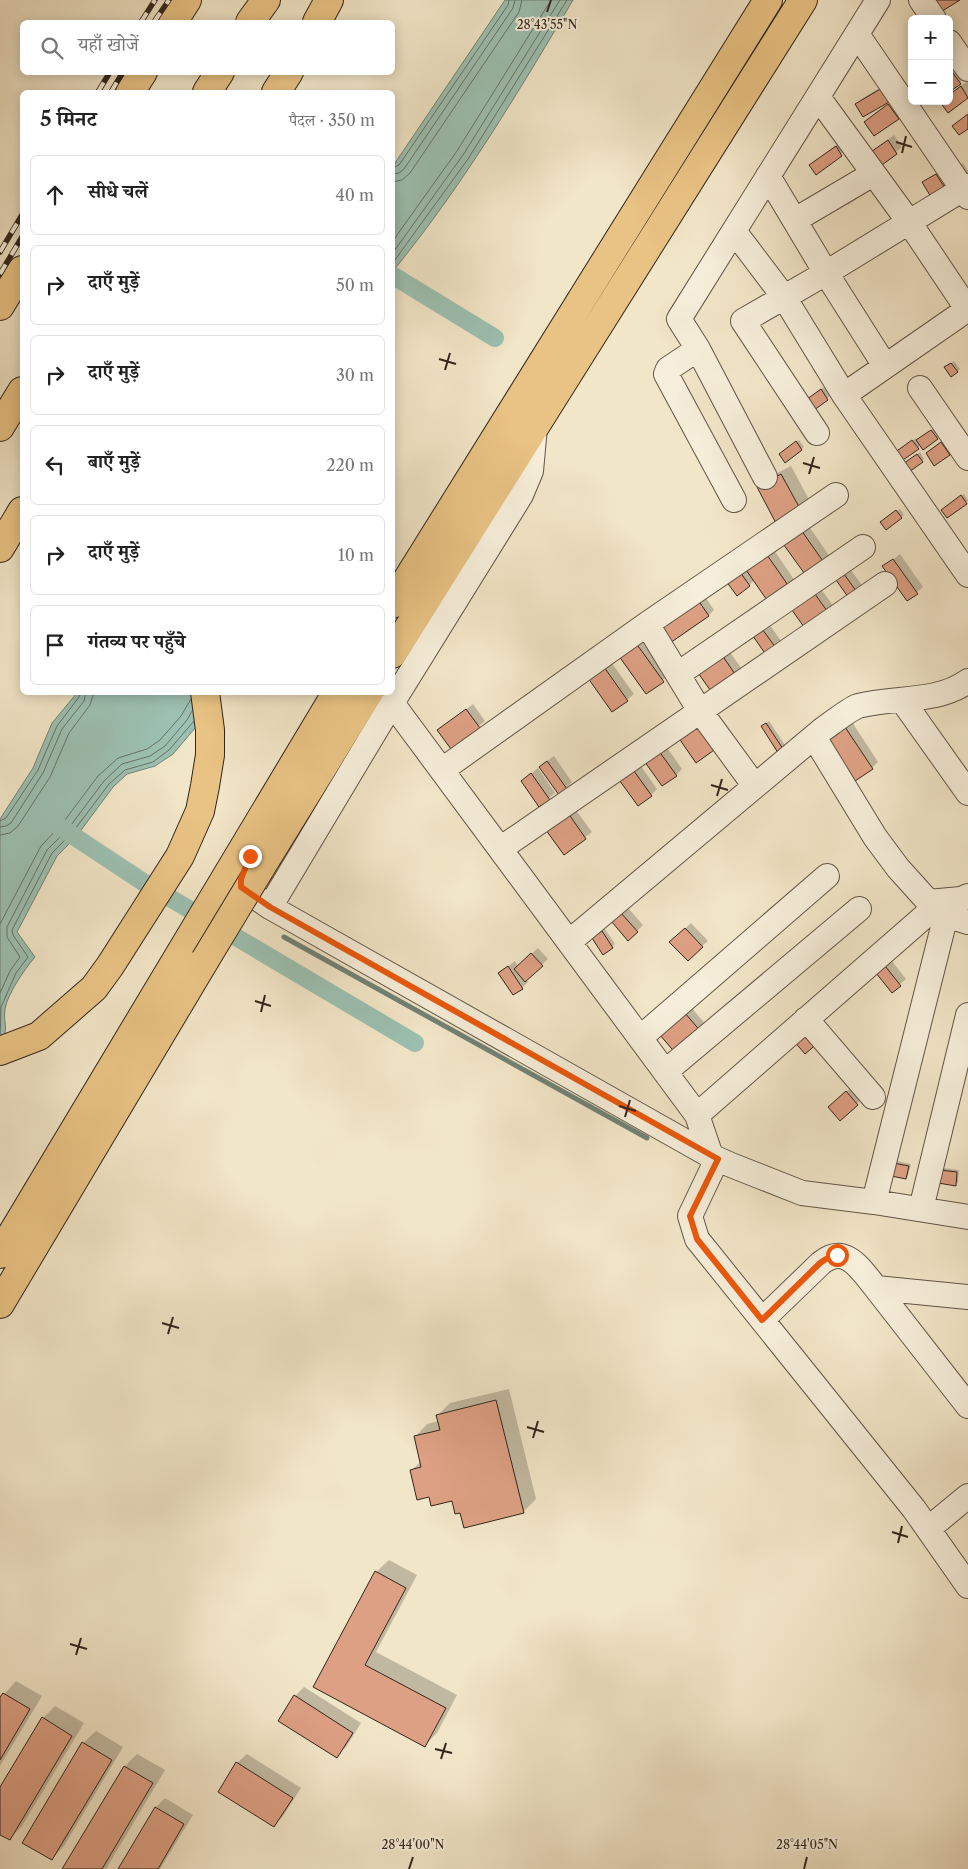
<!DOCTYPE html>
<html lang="hi">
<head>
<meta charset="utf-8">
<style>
  :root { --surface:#fff; --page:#f6f6f6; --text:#222; --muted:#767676; --line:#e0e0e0 }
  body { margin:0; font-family:"Libre Caslon Text","Noto Serif Devanagari",serif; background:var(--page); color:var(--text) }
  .controls { position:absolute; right:15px; top:15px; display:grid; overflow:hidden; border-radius:8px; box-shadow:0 2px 12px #0003 }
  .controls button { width:45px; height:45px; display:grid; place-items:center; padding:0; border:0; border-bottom:1px solid var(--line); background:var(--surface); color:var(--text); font:25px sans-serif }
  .stop { position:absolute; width:15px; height:15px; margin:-11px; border:4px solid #ea580c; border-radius:50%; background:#fff }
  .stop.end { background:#ea580c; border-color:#fff; box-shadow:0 1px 5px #0008 }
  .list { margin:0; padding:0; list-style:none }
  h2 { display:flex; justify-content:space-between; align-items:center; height:65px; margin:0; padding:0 20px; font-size:21px }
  h2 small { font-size:16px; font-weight:400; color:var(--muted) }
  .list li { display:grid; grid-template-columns:32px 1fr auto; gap:15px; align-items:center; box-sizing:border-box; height:80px; margin:0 10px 10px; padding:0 10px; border:1px solid var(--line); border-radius:8px }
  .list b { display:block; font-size:19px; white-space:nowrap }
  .list em { font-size:16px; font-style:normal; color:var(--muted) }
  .icon { flex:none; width:28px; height:28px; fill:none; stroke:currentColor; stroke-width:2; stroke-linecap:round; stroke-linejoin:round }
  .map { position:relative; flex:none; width:968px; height:1869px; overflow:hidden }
  .search { position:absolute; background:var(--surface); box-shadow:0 2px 12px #0003; left:20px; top:20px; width:375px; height:55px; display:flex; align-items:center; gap:12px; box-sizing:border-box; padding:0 18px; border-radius:8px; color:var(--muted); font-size:19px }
  .panel { position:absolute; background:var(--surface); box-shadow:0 2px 12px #0003; left:20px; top:90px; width:375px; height:605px; border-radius:8px }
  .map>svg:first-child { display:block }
  .water { fill:#9cc0b1; stroke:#718275 }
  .shadow { fill:#0003 }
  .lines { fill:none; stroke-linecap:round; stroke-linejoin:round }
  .shore { stroke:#667266; stroke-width:1 }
  .stream { stroke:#718275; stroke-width:5 }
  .canal { stroke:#9cc0b1; stroke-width:18 }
  .building { fill:#dea084; stroke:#31251c }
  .minor-casing { stroke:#615547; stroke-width:26 }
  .major-casing { stroke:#31251c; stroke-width:30 }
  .highway-casing { stroke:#31251c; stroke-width:30 }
  .minor { stroke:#f7efdb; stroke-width:24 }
  .major { stroke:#e9c384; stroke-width:28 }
  .highway { stroke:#e9c384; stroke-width:28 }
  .rail-casing { stroke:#31251c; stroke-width:5.5 }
  .rail { stroke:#f7efdb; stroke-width:4; stroke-dasharray:11; stroke-linecap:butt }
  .major-bridge-casing { stroke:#31251c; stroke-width:30; stroke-linecap:butt }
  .major-bridge { stroke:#e9c384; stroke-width:28 }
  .route { stroke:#ea580c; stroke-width:6 }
  .ticks { fill:none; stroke:#31251c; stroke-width:2 }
  .ticks-label { font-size:12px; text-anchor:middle; fill:#31251c; stroke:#f7efdb; stroke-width:4; stroke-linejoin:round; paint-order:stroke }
</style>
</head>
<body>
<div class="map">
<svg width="968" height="1869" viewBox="0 0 968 1869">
  <rect width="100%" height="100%" fill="#f2e6c8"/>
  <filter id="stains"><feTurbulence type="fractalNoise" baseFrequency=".004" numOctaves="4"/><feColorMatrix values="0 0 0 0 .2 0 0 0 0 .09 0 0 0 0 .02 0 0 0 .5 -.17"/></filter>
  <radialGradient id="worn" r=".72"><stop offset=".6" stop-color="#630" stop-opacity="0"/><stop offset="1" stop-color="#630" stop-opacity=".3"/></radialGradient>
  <!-- water -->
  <path class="water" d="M505,0H573C518,93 461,188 393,271V166Z
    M77,693H216L196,727L173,754L155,766L127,774L113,787L76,837L57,856L17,932L35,957C24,970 8,993 5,1009C3,1026 10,1027 0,1044V819L33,768L52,723Z"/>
  <!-- shadow -->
  <path class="shadow" d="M958,67L966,77L949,91V73Z
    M968,81V97L948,111L941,102L949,101V94Z
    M888,83V101L856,104L863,98Z
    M894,99L904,112L898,118L865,122Z
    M894,135L902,147L875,168L873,151Z
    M842,141L847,149L816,173L811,165Z
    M963,163L968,171V180L959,166Z
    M939,172L946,184L944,187L923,182Z
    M870,189L848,205L844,198Z
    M954,361L960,369L952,375L949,365Z
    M824,387L830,396L810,411L807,400Z
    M934,428L939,435L937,438L921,445L918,448L898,451L916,438L917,441Z
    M799,440L804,447L785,461L783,451Z
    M944,440L952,451L935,464L930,451Z
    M920,452L924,459L922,461L905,463Z
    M791,466L811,503L802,513L768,478Z
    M964,494L968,501L947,516L945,508Z
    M900,509L904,515L901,517L884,520Z
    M806,522L830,557L824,563L782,541Z
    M772,547L795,581L789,587L755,580L749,585L728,582Z
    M900,554L923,587L907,600L884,567Z
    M845,562L864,588L858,594L838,567Z
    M816,582L837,611L810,632Z
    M702,592L714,610L708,616L658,625Z
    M764,617L784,645L778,651L749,629Z
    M640,634L669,675L646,693L623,646Z
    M724,644L745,673L716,695Z
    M606,655L634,694L613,711L591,666Z
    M473,704L485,721L451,747L439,730Z
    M769,721L787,748L784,751L765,724Z
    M852,722L878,762L872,768L829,739Z
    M663,742L682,769L676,775L643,758Z
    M554,756L572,782L566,788L547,761Z
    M638,762L657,789L651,795L625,772Z
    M538,768L555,793L540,805L522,781Z
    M572,805L592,832L565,853L545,826Z
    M628,908L643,925L637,931L619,916Z
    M691,923L708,941L702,946L677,936Z
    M605,929L615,944L603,953L596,936Z
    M538,948L548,959L526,979L528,982L522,988L514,994L500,973L515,961L518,966Z
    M888,956L906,979L892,991L874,968Z
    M686,1001L707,1026L701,1032L662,1022Z
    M853,1086L863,1098L840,1119L836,1101Z
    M897,1161L911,1164L908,1175L906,1178L894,1164Z
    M944,1168L959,1170L958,1182L955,1184L941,1170Z
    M509,1389L536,1499L523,1512L461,1511L452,1499L430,1496L411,1471L421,1461L415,1437L427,1424L439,1421L437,1416L450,1403Z
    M389,1560L417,1575L376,1652L457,1695L437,1733L425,1745L315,1686L376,1572Z
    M16,1681L42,1696L0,1766V1699Z
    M304,1687L361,1723L346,1747L336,1756L295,1696Z
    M55,1706L84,1723L22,1826L9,1839L0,1833V1790L43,1718Z
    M96,1731L123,1747L64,1846L52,1859L83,1743Z
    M137,1754L165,1770L106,1869L64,1868L125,1766Z
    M247,1754L301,1788L283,1816L274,1826L237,1763Z
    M165,1798L193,1815L160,1869H119L156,1807Z"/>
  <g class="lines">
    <!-- shore -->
    <path class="shore" d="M392,168L399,165L508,5L509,0
      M392,174L399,173L404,169L513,8L515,0
      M392,182L402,180L410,173L519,12L522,0
      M392,242L457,151L551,0
      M392,254L463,155L560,0
      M392,264L468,159L567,0
      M0,821L6,818L38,770L57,726L79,697L80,692
      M0,827L6,826L11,823L43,773L62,729L84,701L86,692
      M0,835L10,833L18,826L50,777L69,733L90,705L94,692
      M0,924L41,846L62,824L98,776L118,758L147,749L160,740L181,716L191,699
      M0,993L10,971L20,957L7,937V927L47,850L68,829L104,781L122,764L150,756L165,746L187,720L192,711
      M0,1034L1,1007L16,973L28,957L13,935L12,930L52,853L72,833L109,784L125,770L153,762L169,750L194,721"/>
    <!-- stream -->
    <path class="stream" d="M284,937L647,1138"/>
    <!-- canal -->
    <path class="canal" d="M392,275L495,338
      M57,825L143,882L415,1043"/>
  </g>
  <!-- building -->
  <path class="building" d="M932,0H960L939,13Z
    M952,72L961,84L949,92V74Z
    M961,86L968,98L948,113L940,102L949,101V95Z
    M882,88L889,102L863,117L855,104Z
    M888,104L899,119L874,136L864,122Z
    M968,114V129L959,135L952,126Z
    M888,140L897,154L875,170L865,156Z
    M836,146L842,156L816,175L809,165Z
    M936,174L945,188L931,197L922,182Z
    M951,363L958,372L951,377L944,367Z
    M821,389L828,400L810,413L803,402Z
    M931,430L938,439L923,450L916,440Z
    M912,440L919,449L900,462L894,453Z
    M796,441L802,450L785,463L779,454Z
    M941,442L950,455L934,466L926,453Z
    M917,454L923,462L906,474L900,466Z
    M781,474L803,514L778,527L757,487Z
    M961,495L967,504L947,518L941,510Z
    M896,510L902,518L886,530L880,522Z
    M799,527L825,564L807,577L781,541Z
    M765,552L790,588L769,603L744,567Z
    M893,559L918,594L907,601L882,566Z
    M839,567L859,595L851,601L831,573Z
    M740,572L750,586L737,596L726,581Z
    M810,587L832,618L809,634L787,603Z
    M696,597L709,616L670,643L657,624Z
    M757,622L779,652L769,659L748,629Z
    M633,639L664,682L646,694L616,652Z
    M718,649L739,680L715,697L694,667Z
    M599,660L628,701L612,712L583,671Z
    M466,709L480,728L451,749L437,730Z
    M696,719L717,748L696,763L676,734Z
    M766,723L785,752L780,756L761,726Z
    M845,727L873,769L855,781L827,739Z
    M656,747L677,776L662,786L642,758Z
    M547,761L567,789L559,795L539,767Z
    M631,767L652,796L638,806L617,777Z
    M531,773L550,800L539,807L521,781Z
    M566,810L586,839L564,855L543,826Z
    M621,913L638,932L628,941L612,922Z
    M685,928L703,947L688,961L669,942Z
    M602,931L613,948L603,955L592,938Z
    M531,953L543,966L525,982L514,969Z
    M881,961L901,986L892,993L872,968Z
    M508,966L523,989L513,995L498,973Z
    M679,1006L702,1033L677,1055L654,1028Z
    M806,1028L819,1042L805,1054L793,1040Z
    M846,1091L858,1105L840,1121L828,1107Z
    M893,1163L909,1166L906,1179L891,1176Z
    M940,1170L957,1172L956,1186L938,1183Z
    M496,1400L524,1513L464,1528L460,1513L455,1514L452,1501L431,1506L429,1497L417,1500L410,1470L421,1467L414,1436L440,1430L436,1415Z
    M375,1571L406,1588L365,1665L446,1708L425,1747L313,1687Z
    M3,1693L30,1709L0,1760V1697Z
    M294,1695L353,1733L337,1758L278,1721Z
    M42,1717L72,1736L10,1840L0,1835V1787Z
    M82,1742L112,1760L52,1860L22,1843Z
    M236,1762L293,1798L274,1827L218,1792Z
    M124,1766L153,1783L102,1869H62Z
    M155,1807L184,1824L158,1869H118Z"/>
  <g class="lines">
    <defs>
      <path id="minor" d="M921,0L934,19
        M857,34L968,197
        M949,42L968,69
        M818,97L909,222L968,310
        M768,176L826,273L885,366
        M795,220L873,174
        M734,231L784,297L844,395L968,575
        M698,349L668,369L666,374L734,500
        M920,388L968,458
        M844,395L968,309
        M817,433L743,321L826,273L968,186
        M765,477L698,349L679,319L878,0
        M647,624L700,711L754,785
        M678,674L863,547
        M902,700L968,793
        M392,703L697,1115L711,1156
        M814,737L875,837L898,868L934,908L946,915L968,922
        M442,770L647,624L836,495
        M500,849L885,584
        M242,876L241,887L270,907L711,1156L731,1165L802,1193L874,1202L968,1217
        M928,902L961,899L968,896
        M270,907L392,703L521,495L531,471L535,427
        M569,942L822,730C832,723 848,710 858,706C894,696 936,704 968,681
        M806,1019L873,1097
        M640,1038L827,876
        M665,1072L859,909
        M697,1115L934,908
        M717,1159L690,1216L697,1239L914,1509L968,1586
        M874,1202L946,915
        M921,1209L968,1015
        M876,1288L968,1406
        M762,1320L821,1263C846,1243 861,1270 876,1288L968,1297
        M928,1529L968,1496"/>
      <path id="major" d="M392,604L768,0
        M392,654L803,0
        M260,869L369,692
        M0,1254L337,692
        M0,1304L205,960"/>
      <path id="highway" d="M173,22L187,0
        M250,22L266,0
        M317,22L329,0
        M130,92L143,72
        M207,92L220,72
        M276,92L289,72
        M0,306L22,270
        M0,427L22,391
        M0,548L22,511
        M0,1051L39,1036L94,988L110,966L180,856L200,811L205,786L210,755V730L205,692"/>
    </defs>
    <!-- minor casing -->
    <use href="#minor" class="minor-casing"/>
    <!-- major casing -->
    <use href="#major" class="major-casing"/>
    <!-- highway casing -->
    <use href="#highway" class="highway-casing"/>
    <!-- minor -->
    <use href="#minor" class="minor"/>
    <!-- major -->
    <use href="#major" class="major"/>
    <!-- highway -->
    <use href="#highway" class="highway"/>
    <defs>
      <path id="rail" d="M141,22L155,0
        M154,22L169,0
        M98,92L110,72
        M111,92L123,72
        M0,252L22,215
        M0,274L22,237"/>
    </defs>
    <!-- rail casing -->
    <use href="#rail" class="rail-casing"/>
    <!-- rail -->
    <use href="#rail" class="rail"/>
    <defs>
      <path id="major-bridge" d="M205,960L260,869"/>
    </defs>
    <!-- major-bridge casing -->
    <use href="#major-bridge" class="major-bridge-casing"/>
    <!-- major-bridge -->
    <use href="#major-bridge" class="major-bridge"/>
  </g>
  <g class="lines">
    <!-- route -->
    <path class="route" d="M250,856L241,879V887L270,907L718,1159L690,1216L697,1239L762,1320L820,1263L826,1259L837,1255"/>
  </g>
  <!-- ticks -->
  <path class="ticks" d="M547,12L551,0M896,142L912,147M902,153L906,136M439,359L456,364M445,370L450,353M803,463L820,468M809,474L814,457M711,785L728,790M717,796L722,779M255,1001L271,1006M261,1012L265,995M619,1106L636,1111M625,1117L630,1100M162,1323L179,1328M168,1334L173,1317M527,1427L544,1432M533,1438L538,1421M892,1532L908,1537M898,1543L902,1526M70,1644L87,1649M76,1655L81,1638M435,1749L452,1753M441,1759L446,1743M409,1869L413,1857M804,1869L807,1857"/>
  <g class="ticks-label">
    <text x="547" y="29">28°43'55"N</text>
    <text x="413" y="1849">28°44'00"N</text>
    <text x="807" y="1849">28°44'05"N</text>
  </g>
  <rect width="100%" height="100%" filter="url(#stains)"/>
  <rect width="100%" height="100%" fill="url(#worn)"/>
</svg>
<div class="controls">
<button>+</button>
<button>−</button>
</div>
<div class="stop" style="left:837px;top:1255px"></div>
<div class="stop end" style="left:250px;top:856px"></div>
<div class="search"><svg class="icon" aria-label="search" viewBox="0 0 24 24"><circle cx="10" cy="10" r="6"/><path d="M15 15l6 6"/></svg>यहाँ खोजें</div>
<section class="panel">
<h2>5 मिनट<small>पैदल · 350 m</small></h2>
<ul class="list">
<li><svg class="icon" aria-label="ahead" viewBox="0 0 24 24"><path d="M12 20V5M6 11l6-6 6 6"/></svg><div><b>सीधे चलें</b></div><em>40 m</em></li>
<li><svg class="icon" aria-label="right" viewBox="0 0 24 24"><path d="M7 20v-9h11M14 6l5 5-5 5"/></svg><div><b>दाएँ मुड़ें</b></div><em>50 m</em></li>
<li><svg class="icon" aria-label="right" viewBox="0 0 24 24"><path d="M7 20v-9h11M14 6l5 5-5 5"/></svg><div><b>दाएँ मुड़ें</b></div><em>30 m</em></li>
<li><svg class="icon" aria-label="left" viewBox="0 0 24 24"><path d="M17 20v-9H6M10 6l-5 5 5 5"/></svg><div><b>बाएँ मुड़ें</b></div><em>220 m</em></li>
<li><svg class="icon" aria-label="right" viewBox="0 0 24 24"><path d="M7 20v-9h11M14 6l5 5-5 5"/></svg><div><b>दाएँ मुड़ें</b></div><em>10 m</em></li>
<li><svg class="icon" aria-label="arrive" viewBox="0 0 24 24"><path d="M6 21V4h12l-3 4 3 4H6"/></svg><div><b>गंतव्य पर पहुँचे</b></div></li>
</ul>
</section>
</div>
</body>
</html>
